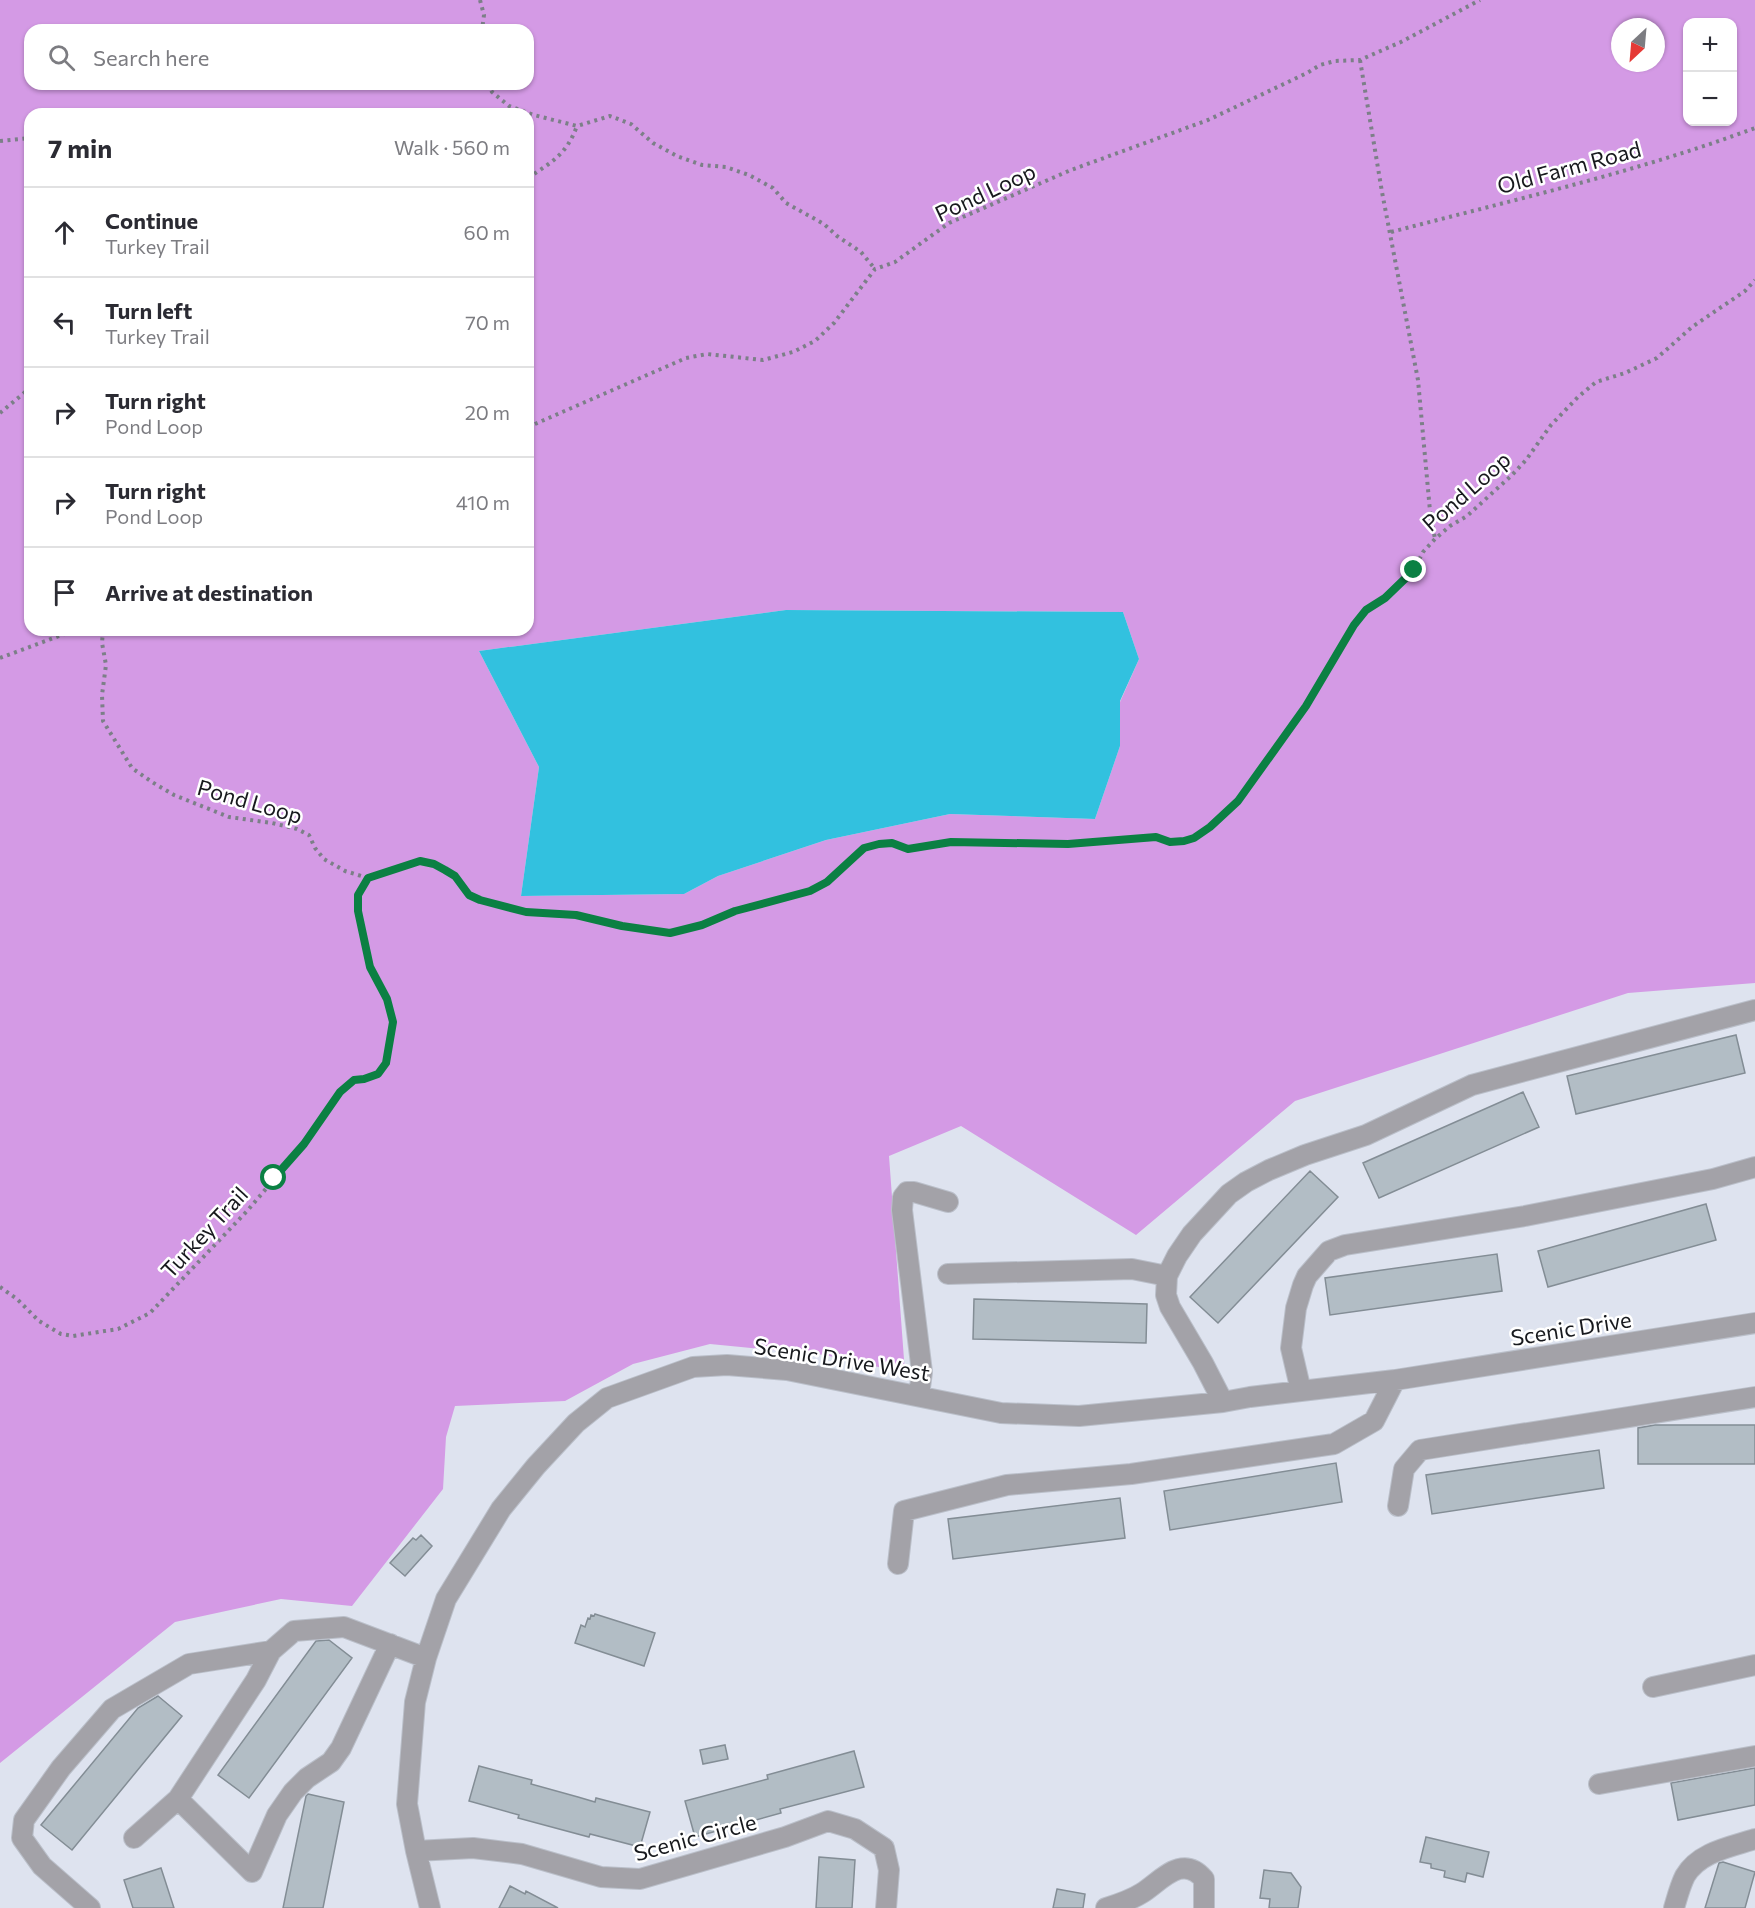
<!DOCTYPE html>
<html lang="en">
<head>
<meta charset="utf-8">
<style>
  :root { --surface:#fff; --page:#f7f7f7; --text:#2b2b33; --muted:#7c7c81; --line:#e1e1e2 }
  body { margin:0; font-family:Commissioner,sans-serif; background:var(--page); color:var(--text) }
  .controls { position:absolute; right:18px; top:18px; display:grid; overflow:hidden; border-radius:12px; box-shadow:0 2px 4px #0004 }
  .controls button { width:54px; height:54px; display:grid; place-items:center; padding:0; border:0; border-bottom:2px solid var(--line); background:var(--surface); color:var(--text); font:30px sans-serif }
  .compass { position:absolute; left:1611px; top:18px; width:54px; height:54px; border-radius:50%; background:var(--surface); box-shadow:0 2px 4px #0004; rotate:206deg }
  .stop { position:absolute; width:18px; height:18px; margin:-14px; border:4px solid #0b8043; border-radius:50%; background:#fff }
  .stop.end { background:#0b8043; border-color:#fff; box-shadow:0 2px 6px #0008 }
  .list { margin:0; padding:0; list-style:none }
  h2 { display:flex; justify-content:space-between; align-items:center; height:78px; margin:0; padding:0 24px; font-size:26px }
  h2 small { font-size:20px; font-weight:400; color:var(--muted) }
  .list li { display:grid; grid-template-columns:39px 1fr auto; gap:18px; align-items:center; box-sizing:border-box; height:90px; padding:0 24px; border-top:2px solid var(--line) }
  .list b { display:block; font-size:22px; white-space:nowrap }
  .list p { margin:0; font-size:20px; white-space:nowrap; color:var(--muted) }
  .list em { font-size:20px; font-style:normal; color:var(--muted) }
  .icon { flex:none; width:33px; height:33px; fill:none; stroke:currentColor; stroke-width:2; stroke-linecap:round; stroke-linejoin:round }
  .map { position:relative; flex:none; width:1755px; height:1908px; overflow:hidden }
  .search { position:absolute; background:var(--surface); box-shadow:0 2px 4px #0004; left:24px; top:24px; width:510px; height:66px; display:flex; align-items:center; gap:15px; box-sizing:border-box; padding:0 21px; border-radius:18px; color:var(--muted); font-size:22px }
  .panel { position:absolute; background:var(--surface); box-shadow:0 2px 4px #0004; left:24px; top:108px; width:510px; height:528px; border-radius:18px }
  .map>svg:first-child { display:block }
  .forest { fill:#d49ae5; fill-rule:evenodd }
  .water { fill:#32c1df }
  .building { fill:#b2bdc5; stroke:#838d95; stroke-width:1.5 }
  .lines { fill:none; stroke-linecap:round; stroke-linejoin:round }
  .minor-casing { stroke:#babfc9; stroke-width:22 }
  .path { stroke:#7c7f88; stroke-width:4; stroke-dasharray:3 4.5; stroke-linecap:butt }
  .minor { stroke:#a3a2a8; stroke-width:20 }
  .route { stroke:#0b8043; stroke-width:8 }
  .labels { text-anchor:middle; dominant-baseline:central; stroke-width:5; stroke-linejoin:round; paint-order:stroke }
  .street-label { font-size:22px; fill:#17191d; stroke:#fff }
</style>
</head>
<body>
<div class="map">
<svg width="1755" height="1908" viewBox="0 0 1755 1908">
  <rect width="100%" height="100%" fill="#dee3ef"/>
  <!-- forest -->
  <path class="forest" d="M0,0H1755V983L1628,993L1295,1101L1136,1235L961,1126L889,1156L905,1373L825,1355L710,1344L633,1364L565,1401L455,1406L446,1437L443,1489L352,1606L281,1599L175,1622L0,1763ZM1688,22H1732V122H1688ZM1620,27H1656V63H1620ZM30,30H528V84H30ZM30,114H528V630H30ZM786,610L1123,612L1139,659L1120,702V746L1095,819L950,814L826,840L718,876L684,894L521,896L539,767L479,651Z"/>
  <!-- water -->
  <path class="water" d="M786,610L1123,612L1139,659L1120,701V746L1095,819L950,814L826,840L718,876L684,894L521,896L539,767L479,651Z"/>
  <!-- building -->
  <path class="building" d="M1736,1035L1745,1073L1576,1114L1567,1076Z
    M1523,1092L1539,1127L1379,1198L1363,1163Z
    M1310,1171L1338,1197L1218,1323L1190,1297Z
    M1706,1204L1716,1240L1548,1287L1538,1251Z
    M1497,1254L1502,1291L1330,1315L1325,1278Z
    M974,1299L1147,1304L1146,1343L973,1339Z
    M1655,1425H1755V1464H1638V1428Z
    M1599,1450L1604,1488L1432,1514L1426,1475Z
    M1336,1463L1342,1502L1170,1530L1164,1491Z
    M1120,1498L1125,1538L953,1559L948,1519Z
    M421,1535L432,1546L405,1576L390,1563L413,1538L416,1540Z
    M595,1614L655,1633L644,1666L575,1643L581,1625L585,1627L588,1618L590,1619L591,1615L594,1616Z
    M329,1640L352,1658L249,1798L218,1775L316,1641Z
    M158,1696L182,1716L72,1850L41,1825L138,1708Z
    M725,1745L728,1759L703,1764L700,1750Z
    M854,1751L864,1787L780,1809L781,1813L695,1837L685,1801L768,1779L767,1775Z
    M479,1766L532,1780L531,1784L578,1797L595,1802L596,1798L650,1812L640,1847L590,1834L589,1837L518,1818L519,1815L469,1801Z
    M1755,1768V1805L1678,1820L1671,1783Z
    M308,1794L344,1802L323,1908H283L306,1796Z
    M1426,1837L1489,1852L1483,1877L1467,1873L1465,1882L1444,1877L1445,1871L1431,1868V1864L1420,1862Z
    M819,1857L855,1860L852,1908H816Z
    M1723,1862L1755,1872L1745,1908H1705L1719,1863Z
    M161,1868L174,1908H133L124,1880Z
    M1264,1870L1291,1873L1301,1887L1298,1908H1269L1270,1899L1260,1898Z
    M510,1886L525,1894L526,1891L558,1908H499Z
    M1057,1889L1085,1894L1083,1908H1053Z"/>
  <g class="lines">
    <defs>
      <path id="minor" d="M948,1274L1132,1269L1167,1276
        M1301,1391L1291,1348L1296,1308L1303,1285L1307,1276L1321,1260L1329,1251L1345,1245L1525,1216L1713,1179L1755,1167
        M919,1395L922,1372L902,1210L903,1197L907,1192H914L948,1202
        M1223,1402L1203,1363L1170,1307L1166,1295L1167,1276L1177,1256L1192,1234L1229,1194L1246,1182L1269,1170L1305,1155L1366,1135L1472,1085L1755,1010
        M1398,1506L1404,1469L1420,1450L1755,1397
        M898,1564L904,1511L1007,1485L1131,1474L1334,1444L1374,1421L1395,1380
        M1653,1687L1755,1665
        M1599,1784L1755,1756
        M178,1799L252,1872L277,1815L293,1792L307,1778L331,1762L341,1748L390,1644
        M134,1838L178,1799L256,1680L271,1651
        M416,1851L473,1848L522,1854L601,1877L640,1879L785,1837L828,1821L855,1829L884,1848L889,1870L886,1908
        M90,1908L42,1866L22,1838L24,1820L61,1768L112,1709L189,1664L271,1651L294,1631L344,1627L426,1658
        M430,1908L416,1851L407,1804L415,1702L426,1658L446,1599L501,1509L536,1466L576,1423L607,1398L693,1367L727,1365L787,1370L1001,1413L1079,1416L1223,1402L1250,1397L1395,1380L1755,1323
        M1106,1908C1119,1904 1131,1900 1142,1893C1161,1881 1182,1853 1204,1879V1908
        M1674,1908C1677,1898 1680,1886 1685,1876C1699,1852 1730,1847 1755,1839"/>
    </defs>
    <!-- minor casing -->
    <use href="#minor" class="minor-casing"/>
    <!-- path -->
    <path class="path" d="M480,0L484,15L482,30
      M1360,60L1382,192L1418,380L1430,511L1435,539
      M488,84L492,92L509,106L534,115L577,126L610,116L631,124L653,143L677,156L702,165L726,167L749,175L773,188L786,203L824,224L837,236L861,252L875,269
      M0,141L30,138
      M528,178C553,161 566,155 577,126
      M1391,232C1513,200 1637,172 1755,128
      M0,413L30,388
      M528,427L686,358L707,354L763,360L793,352L815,341L834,323L875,269L895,262L949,223L1071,170L1208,120L1307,73L1320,65L1335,61L1360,60L1401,42L1480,0
      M103,630L102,643L106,665L102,695L103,721L132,768L152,782L174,795L229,817L272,823L297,829L309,835L315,848L324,859L345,871L368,878L420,861L433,864L455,876L469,895L480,900L526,912L576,915L622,926L670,933L702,925L735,911L810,891L827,882L864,848L879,845L892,843L908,849L951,842L1068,844L1156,837L1170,842L1184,841L1194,838L1210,827L1238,801L1306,706L1354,625L1366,610L1385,598L1414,570L1423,552L1435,539L1450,526L1467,516L1511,476L1526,460L1551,425L1578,397L1596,382L1625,373L1657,358L1692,327L1745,291L1755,280
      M0,658L75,630
      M0,1287L17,1299L39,1321L61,1334L73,1336L118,1329L150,1313L248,1210L304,1144L341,1092L354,1080L364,1079L378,1074L385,1063L393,1022L387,999L370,967L358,911V895L368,878"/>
    <!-- minor -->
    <use href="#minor" class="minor"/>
  </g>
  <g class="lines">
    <!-- route -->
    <path class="route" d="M274,1178L304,1144L340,1092L354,1080L364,1079L378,1074L386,1063L393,1022L387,999L370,967L358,911V895L368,878L420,861L434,864L445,870L455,876L469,895L480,900L526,912L576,915L622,926L670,933L702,925L735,911L810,891L827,882L864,848L879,844L892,843L908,849L951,842L1068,844L1156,837L1170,842L1184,841L1194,838L1210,827L1238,801L1306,706L1354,625L1366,610L1385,598L1414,570"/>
  </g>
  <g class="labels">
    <!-- street labels -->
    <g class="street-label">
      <text transform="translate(1569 167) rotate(-15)">Old Farm Road</text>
      <text transform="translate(985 192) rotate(-25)">Pond Loop</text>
      <text transform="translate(1466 491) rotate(-41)">Pond Loop</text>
      <text transform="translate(250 801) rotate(16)">Pond Loop</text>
      <text transform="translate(204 1232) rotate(-47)">Turkey Trail</text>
      <text transform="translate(1571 1328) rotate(-9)">Scenic Drive</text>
      <text transform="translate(842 1359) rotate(9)">Scenic Drive West</text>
      <text transform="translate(695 1837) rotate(-15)">Scenic Circle</text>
    </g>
  </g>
</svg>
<div class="controls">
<button>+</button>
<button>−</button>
</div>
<svg class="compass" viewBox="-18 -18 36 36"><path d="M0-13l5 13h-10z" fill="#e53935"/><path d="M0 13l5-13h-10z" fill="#7c7c81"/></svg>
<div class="stop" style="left:274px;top:1178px"></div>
<div class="stop end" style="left:1414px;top:570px"></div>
<div class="search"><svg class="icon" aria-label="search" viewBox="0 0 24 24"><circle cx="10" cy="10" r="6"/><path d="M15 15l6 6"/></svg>Search here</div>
<section class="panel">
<h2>7 min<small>Walk · 560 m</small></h2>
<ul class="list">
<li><svg class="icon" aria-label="ahead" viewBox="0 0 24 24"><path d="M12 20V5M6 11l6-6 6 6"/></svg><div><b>Continue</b><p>Turkey Trail</p></div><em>60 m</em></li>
<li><svg class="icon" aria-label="left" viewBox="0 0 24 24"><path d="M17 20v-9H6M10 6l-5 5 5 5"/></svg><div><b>Turn left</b><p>Turkey Trail</p></div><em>70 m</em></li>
<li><svg class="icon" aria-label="right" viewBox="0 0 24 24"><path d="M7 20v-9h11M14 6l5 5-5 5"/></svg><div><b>Turn right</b><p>Pond Loop</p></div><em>20 m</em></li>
<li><svg class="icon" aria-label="right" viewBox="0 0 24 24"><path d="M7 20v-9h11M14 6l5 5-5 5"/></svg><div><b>Turn right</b><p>Pond Loop</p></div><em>410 m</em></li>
<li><svg class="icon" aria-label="arrive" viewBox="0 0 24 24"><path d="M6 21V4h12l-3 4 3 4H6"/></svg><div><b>Arrive at destination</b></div></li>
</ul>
</section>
</div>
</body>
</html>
